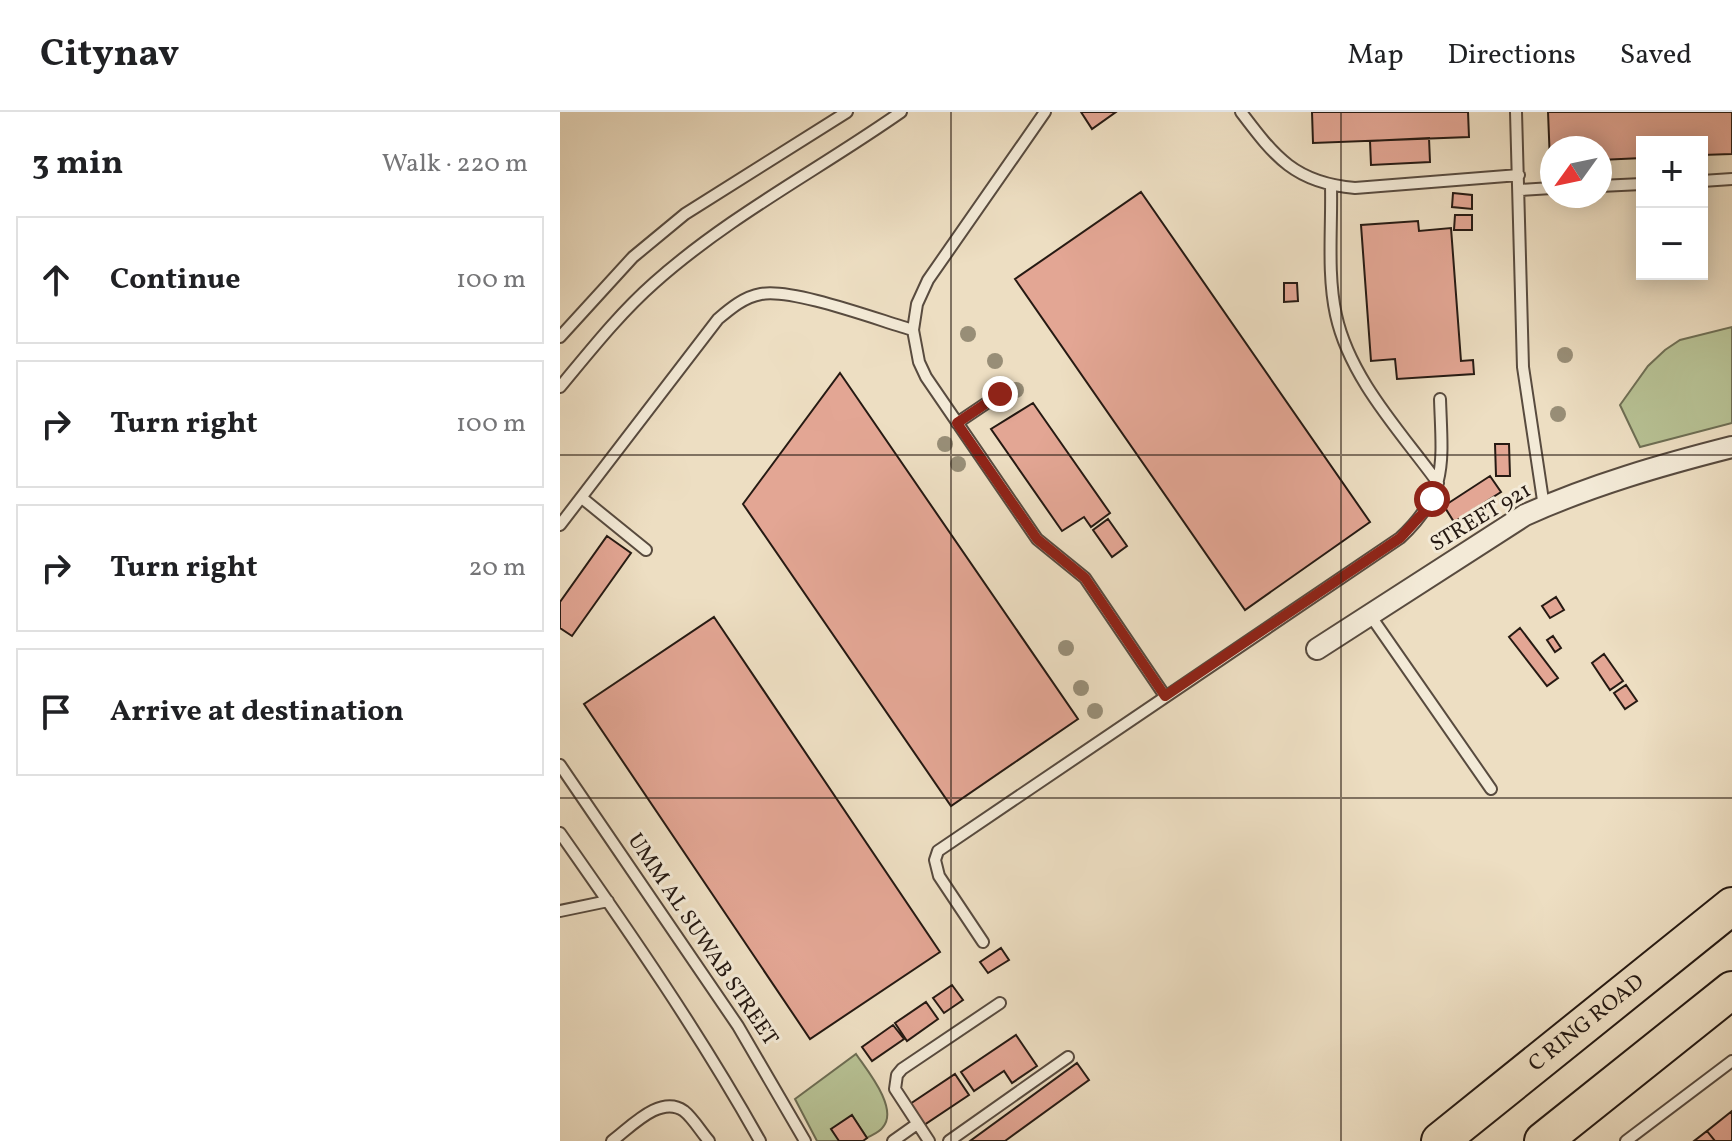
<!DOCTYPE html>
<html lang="en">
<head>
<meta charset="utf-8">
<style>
  :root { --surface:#fff; --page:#f2f2f2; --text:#202124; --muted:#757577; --line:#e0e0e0 }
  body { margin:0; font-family:Vollkorn,serif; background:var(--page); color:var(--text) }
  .controls { position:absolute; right:24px; top:24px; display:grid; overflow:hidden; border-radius:0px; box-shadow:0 4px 20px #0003 }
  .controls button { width:72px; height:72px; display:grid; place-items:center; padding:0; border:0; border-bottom:2px solid var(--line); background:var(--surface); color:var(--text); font:40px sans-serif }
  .compass { position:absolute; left:980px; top:24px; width:72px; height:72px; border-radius:50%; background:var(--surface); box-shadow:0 4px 20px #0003; rotate:237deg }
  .stop { position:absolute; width:24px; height:24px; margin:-18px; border:6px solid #8f2418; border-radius:50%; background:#fff }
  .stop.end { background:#8f2418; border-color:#fff; box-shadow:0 2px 8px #0008 }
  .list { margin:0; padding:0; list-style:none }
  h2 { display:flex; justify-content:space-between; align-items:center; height:104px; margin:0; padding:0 32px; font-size:34px }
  h2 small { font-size:26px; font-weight:400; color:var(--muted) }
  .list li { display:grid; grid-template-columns:52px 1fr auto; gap:24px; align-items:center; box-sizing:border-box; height:128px; margin:0 16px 16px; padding:0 16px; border:2px solid var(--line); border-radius:0px }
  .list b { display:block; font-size:30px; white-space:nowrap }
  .list em { font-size:26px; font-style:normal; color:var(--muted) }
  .icon { flex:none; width:44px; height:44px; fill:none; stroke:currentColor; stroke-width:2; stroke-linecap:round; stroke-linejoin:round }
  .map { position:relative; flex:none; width:1172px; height:1029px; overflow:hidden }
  header { display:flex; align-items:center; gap:48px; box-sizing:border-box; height:112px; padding:0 40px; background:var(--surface); border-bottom:2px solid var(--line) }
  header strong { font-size:38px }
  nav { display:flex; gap:44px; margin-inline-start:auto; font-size:28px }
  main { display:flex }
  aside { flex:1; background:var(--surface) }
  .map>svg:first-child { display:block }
  .green { fill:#b7c194; stroke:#6e6e54; stroke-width:2 }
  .building { fill:#e3a694; stroke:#261a13; stroke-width:2 }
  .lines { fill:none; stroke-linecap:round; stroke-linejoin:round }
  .lane-casing { stroke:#584b3f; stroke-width:14 }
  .street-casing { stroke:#584b3f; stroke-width:24 }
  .highway-casing { stroke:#261a13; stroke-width:40 }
  .lane { stroke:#f3ead7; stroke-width:10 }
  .street { stroke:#f3ead7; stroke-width:20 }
  .highway { stroke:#eddec2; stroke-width:36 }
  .tree { fill:#988e77 }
  .route { stroke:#8f2418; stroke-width:10 }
  .grid { fill:none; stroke:#261a13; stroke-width:2; stroke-opacity:0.55 }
  .labels { text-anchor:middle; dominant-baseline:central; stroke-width:6; stroke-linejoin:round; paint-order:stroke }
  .street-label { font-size:22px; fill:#261a13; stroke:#f3ead7 }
</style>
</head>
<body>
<header>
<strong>Citynav</strong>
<nav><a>Map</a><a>Directions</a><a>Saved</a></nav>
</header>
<main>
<aside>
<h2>3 min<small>Walk · 220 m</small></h2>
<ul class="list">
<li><svg class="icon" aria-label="ahead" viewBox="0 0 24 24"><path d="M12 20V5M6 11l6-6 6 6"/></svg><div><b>Continue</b></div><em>100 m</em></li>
<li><svg class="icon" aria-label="right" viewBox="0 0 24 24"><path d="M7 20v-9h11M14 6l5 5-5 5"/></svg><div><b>Turn right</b></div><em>100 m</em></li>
<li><svg class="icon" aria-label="right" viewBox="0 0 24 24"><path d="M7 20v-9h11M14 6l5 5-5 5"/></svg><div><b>Turn right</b></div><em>20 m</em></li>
<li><svg class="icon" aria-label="arrive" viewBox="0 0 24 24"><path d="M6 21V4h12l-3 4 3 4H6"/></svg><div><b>Arrive at destination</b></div></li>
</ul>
</aside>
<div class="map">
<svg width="1172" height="1029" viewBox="0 0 1172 1029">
  <rect width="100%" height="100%" fill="#eddec2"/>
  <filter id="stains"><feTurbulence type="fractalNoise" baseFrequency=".0025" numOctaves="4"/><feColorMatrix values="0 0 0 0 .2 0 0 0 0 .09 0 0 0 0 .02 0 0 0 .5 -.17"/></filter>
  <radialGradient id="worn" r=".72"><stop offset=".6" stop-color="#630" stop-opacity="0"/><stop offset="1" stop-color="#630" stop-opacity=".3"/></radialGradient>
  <!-- green -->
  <path class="green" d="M1172,215V311L1080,335L1060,293L1088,254L1105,238L1120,228Z
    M296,942C306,957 339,996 323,1015C320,1020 312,1023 307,1026L292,1004L279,1029H257L235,987Z"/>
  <!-- building -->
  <path class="building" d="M521,0H556L532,17Z
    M752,0H908L909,25L753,31Z
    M988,0H1172V42L1142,43V30H1082V46L1040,48V36H992L990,50Z
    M869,26L870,50L811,53L810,29Z
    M581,80L810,410L685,498L455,167Z
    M893,81L912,83V97L892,95Z
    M895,103H912V118H894Z
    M858,109L859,119L891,116L901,249L913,248L914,262L837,267L835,247L811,249L801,113Z
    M724,171H737L738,189L724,190Z
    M280,261L518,607L391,694L183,392Z
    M473,291L550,401L531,415L524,405L502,419L431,317Z
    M935,332H949L950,364H936Z
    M930,364L941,380L894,410L884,394Z
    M548,407L567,434L552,445L533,418Z
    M47,424L71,441L12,524L0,516V490Z
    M996,485L1004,498L990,506L982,494Z
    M154,505L380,840L250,927L24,592Z
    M960,516L998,566L987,574L949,525Z
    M993,524L1001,536L995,540L987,528Z
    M1044,542L1063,569L1050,578L1032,551Z
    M1066,573L1077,589L1065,597L1054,581Z
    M441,836L449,848L428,861L420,850Z
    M392,873L403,888L384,901L373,886Z
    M366,890L378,907L347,929L335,911Z
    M333,913L344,927L312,949L302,935Z
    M456,923L477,954L452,971L444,959L414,979L401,960Z
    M517,951L529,968L445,1029H410Z
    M395,962L409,983L364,1013L350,992Z
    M1172,999V1029H1155L1147,1019Z
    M292,1003L307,1026L303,1029H279L271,1017Z
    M1147,1019L1155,1029H1134Z"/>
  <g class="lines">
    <defs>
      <path id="lane" d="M485,0L368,168L357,192L353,218L359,250L366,265L477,427L525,466L605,584
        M681,0C715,45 735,71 795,76L959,63
        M956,0L963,255L984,395
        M1142,69L1172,67
        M771,74C772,116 767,162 776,203C790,267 841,320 878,371
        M1040,74L1082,72
        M960,78L992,76
        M0,225L73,145L125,102L287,0
        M0,275C30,239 59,202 94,171C169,104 260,57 341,0
        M397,311L440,282
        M22,386L86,438
        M0,413L158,207C171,196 184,185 201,182C233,176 318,208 353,218
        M810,503L931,677
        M0,653L178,914L245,1029
        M0,721C71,822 140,922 200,1029
        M0,799L48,789
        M423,830L379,764L375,748L378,739L840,426C889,381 882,349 880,287
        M52,1029C70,1016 100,982 124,999C133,1006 141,1020 149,1029
        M333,1029L357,1012
        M369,1029L335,977L337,963L342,957L440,891
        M389,1029L508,945
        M1066,1029L1172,949"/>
      <path id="street" d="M757,537L965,403C1032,373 1101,353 1172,335"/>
      <g id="highway">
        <path id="s1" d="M880,1029L1172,794"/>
        <path d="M983,1029L1172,878"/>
      </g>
    </defs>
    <!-- lane casing -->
    <use href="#lane" class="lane-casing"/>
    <!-- street casing -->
    <use href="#street" class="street-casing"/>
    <!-- highway casing -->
    <use href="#highway" class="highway-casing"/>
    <!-- lane -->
    <use href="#lane" class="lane"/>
    <!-- street -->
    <use href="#street" class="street"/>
    <!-- highway -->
    <use href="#highway" class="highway"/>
  </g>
  <!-- trees -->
  <g class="tree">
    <circle cx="408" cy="222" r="8"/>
    <circle cx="1005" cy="243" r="8"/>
    <circle cx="435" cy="249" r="8"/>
    <circle cx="456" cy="278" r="8"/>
    <circle cx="998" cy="302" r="8"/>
    <circle cx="385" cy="332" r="8"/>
    <circle cx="398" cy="352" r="8"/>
    <circle cx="506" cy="536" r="8"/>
    <circle cx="521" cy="576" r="8"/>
    <circle cx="535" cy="599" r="8"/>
  </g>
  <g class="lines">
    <!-- route -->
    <path class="route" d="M440,282L397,311L477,427L525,466L605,584L840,426L863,401L872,387"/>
  </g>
  <!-- grid -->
  <path class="grid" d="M391,0V1029M781,0V1029M0,343H1172M0,686H1172"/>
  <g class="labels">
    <!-- street labels -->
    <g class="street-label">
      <text transform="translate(921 406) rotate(-31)">STREET 921</text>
      <text transform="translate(142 828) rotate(56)">UMM AL SUWAB STREET</text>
      <text stroke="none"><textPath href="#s1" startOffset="188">C RING ROAD</textPath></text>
    </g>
  </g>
  <rect width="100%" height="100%" filter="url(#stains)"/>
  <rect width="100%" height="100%" fill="url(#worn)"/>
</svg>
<div class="controls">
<button>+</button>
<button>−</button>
</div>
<svg class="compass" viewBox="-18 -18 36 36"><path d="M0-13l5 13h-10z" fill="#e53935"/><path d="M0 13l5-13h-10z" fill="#757577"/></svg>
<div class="stop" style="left:872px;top:387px"></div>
<div class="stop end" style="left:440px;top:282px"></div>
</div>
</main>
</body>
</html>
